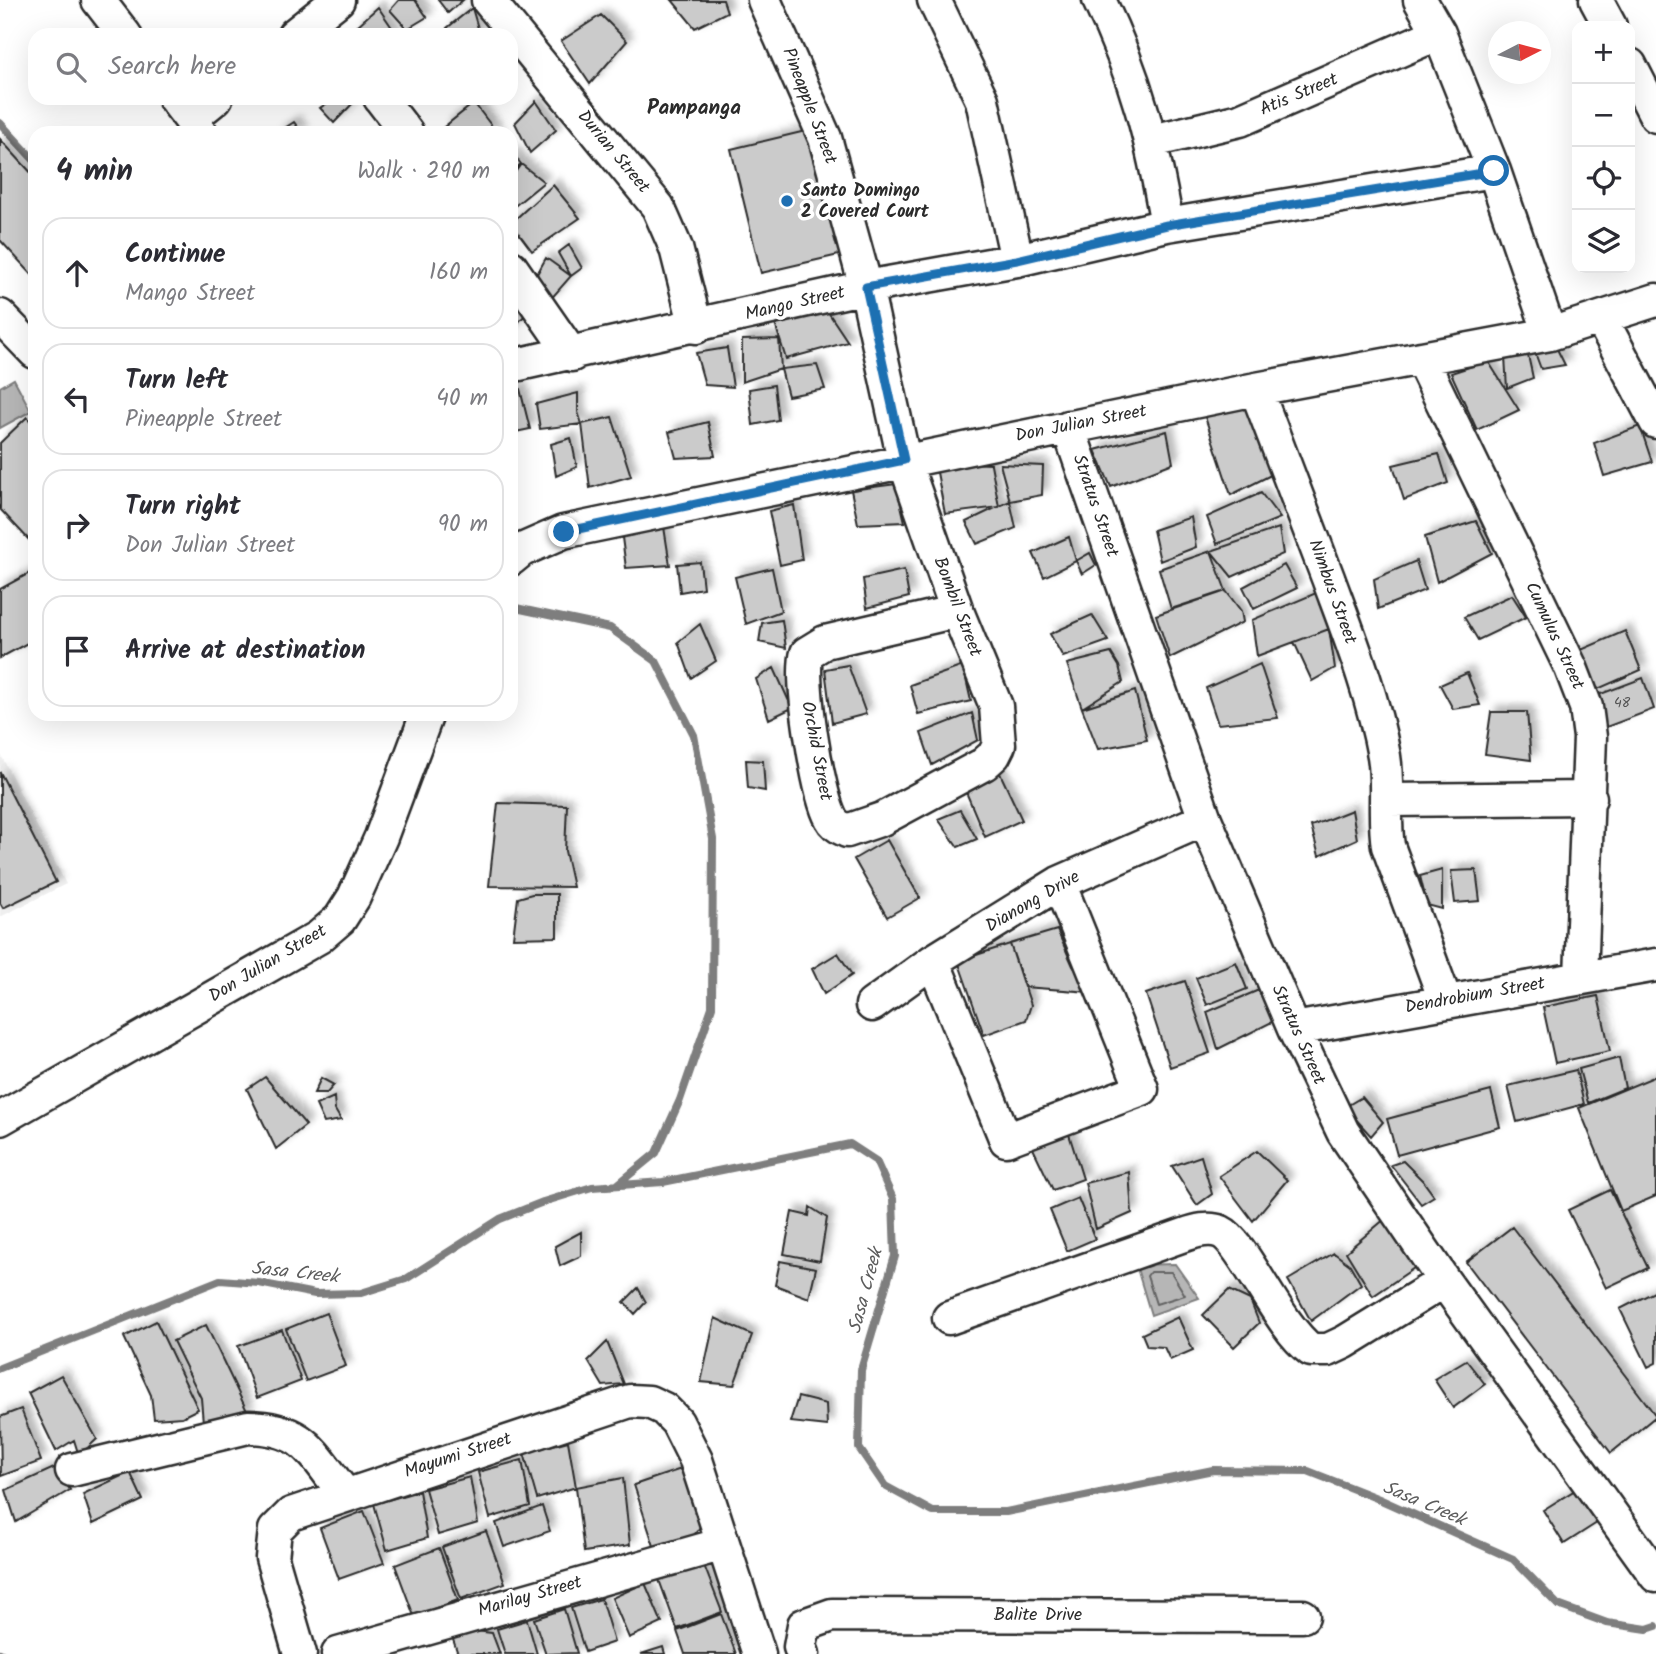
<!DOCTYPE html>
<html lang="en">
<head>
<meta charset="utf-8">
<style>
  :root { --surface:#fff; --page:#f2f2f3; --text:#2b2b33; --muted:#7c7c81; --line:#e1e1e2 }
  body { margin:0; font-family:Kalam,sans-serif; background:var(--page); color:var(--text) }
  .controls { position:absolute; right:21px; top:21px; display:grid; overflow:hidden; border-radius:14px; box-shadow:0 7px 28px #0002 }
  .controls button { width:63px; height:63px; display:grid; place-items:center; padding:0; border:0; border-bottom:2px solid var(--line); background:var(--surface); color:var(--text); font:35px sans-serif }
  .compass { position:absolute; left:1488px; top:21px; width:63px; height:63px; border-radius:50%; background:var(--surface); box-shadow:0 7px 28px #0002; rotate:84deg }
  .stop { position:absolute; width:21px; height:21px; margin:-16px; border:5px solid #1f6fb2; border-radius:50%; background:#fff }
  .stop.end { background:#1f6fb2; border-color:#fff; box-shadow:0 2px 7px #0008 }
  .list { margin:0; padding:0; list-style:none }
  h2 { display:flex; justify-content:space-between; align-items:center; height:91px; margin:0; padding:0 28px; font-size:30px }
  h2 small { font-size:23px; font-weight:400; color:var(--muted) }
  .list li { display:grid; grid-template-columns:46px 1fr auto; gap:21px; align-items:center; box-sizing:border-box; height:112px; margin:0 14px 14px; padding:0 14px; border:2px solid var(--line); border-radius:21px }
  .list b { display:block; font-size:26px; white-space:nowrap }
  .list p { margin:0; font-size:23px; white-space:nowrap; color:var(--muted) }
  .list em { font-size:23px; font-style:normal; color:var(--muted) }
  .icon { flex:none; width:38px; height:38px; fill:none; stroke:currentColor; stroke-width:2; stroke-linecap:round; stroke-linejoin:round }
  .map { position:relative; flex:none; width:1656px; height:1654px; overflow:hidden }
  .search { position:absolute; background:var(--surface); box-shadow:0 7px 28px #0002; left:28px; top:28px; width:490px; height:77px; display:flex; align-items:center; gap:18px; box-sizing:border-box; padding:0 24px; border-radius:21px; color:var(--muted); font-size:26px }
  .panel { position:absolute; background:var(--surface); box-shadow:0 7px 28px #0002; left:28px; top:126px; width:490px; height:595px; border-radius:21px }
  .map>svg:first-child { display:block }
  .built { fill:#efefef }
  .water { fill:#b6b6b6; stroke:#7e7e7e; stroke-width:2 }
  .lines { fill:none; stroke-linecap:round; stroke-linejoin:round }
  .shore { stroke:#636363; stroke-width:2 }
  .stream { stroke:#7e7e7e; stroke-width:8 }
  .building { fill:#cbcbcb; stroke:#2b2b2b; stroke-width:2; filter:url(#shadow) }
  .minor-casing { stroke:#2b2b2b; stroke-width:37 }
  .minor { stroke:#fff; stroke-width:32 }
  .route { stroke:#1f6fb2; stroke-width:9 }
  .poi-dot { fill:#1f6fb2; stroke:#fff; stroke-width:2.5 }
  .labels { text-anchor:middle; dominant-baseline:central; stroke-width:7; stroke-linejoin:round; paint-order:stroke }
  .number-label { font-size:14px; fill:#535353 }
  .street-label { font-size:18px; fill:#2b2b2b; stroke:#fff }
  .poi-label { font-size:18px; font-weight:bold; fill:#2b2b2b; stroke:#fff; text-anchor:start }
  .water-label { font-size:19px; font-style:italic; fill:#5c5c5c; stroke:#fff }
  .quarter-label { font-size:21px; font-weight:bold; fill:#2b2b2b; stroke:#fff }
</style>
</head>
<body>
<div class="map">
<svg width="1656" height="1654" viewBox="0 0 1656 1654">
  <defs>
    <filter id="shadow"><feDropShadow dx="6" dy="-6" stdDeviation="3.5" flood-color="#0004"/></filter>
  </defs>
  <rect width="100%" height="100%" fill="#fff"/>
  <filter id="ink" filterUnits="userSpaceOnUse"><feTurbulence type="fractalNoise" baseFrequency=".0143" numOctaves="2"/><feDisplacementMap in="SourceGraphic" scale="14" xChannelSelector="R" yChannelSelector="G"/><feConvolveMatrix kernelMatrix="1 2 1 2 8 2 1 2 1" color-interpolation-filters="sRGB"/></filter>
  <g filter="url(#ink)">
    <!-- built -->
    <path class="built" d="M0,753L66,884L0,917Z"/>
    <!-- water -->
    <path class="water" d="M14,379L31,411L0,428V387Z
      M1175,1264L1199,1298L1151,1315L1136,1265Z"/>
    <g class="lines">
      <!-- shore -->
      <path class="shore" d="M1150,1272H1171L1185,1295L1156,1304L1147,1276Z"/>
      <!-- stream -->
      <path class="stream" d="M0,123L35,161
        M511,607L610,628L656,661L694,735L713,839L712,1007L680,1100L656,1153L617,1185
        M0,1368L220,1280L259,1283L315,1294L361,1293L406,1279L500,1219L543,1202L592,1187L663,1182L850,1144L876,1161L893,1199L895,1256L861,1370L859,1448L885,1486L933,1512H1006L1213,1470L1308,1471L1379,1499L1513,1559L1558,1605L1607,1623L1647,1629L1656,1626
        M0,1653L2,1654"/>
    </g>
    <!-- building -->
    <path class="building" d="M399,0H415L427,17L407,29L390,10Z
      M438,0H463L448,13Z
      M672,0H723L727,12L695,28Z
      M378,7L397,35H361L356,27Z
      M472,8L480,35H453L447,28Z
      M601,15L627,41L590,84L561,41Z
      M334,98H349L354,102L334,123L320,108Z
      M536,101L556,130L530,153L515,123Z
      M474,103L497,133H449L444,127Z
      M294,122L302,133H277Z
      M814,129L843,254L761,273L731,149Z
      M0,139L35,177V278L0,240Z
      M511,151L521,164L511,172Z
      M521,164L544,182L511,209V178Z
      M553,185L580,218L532,251L511,223Z
      M569,245L582,268L571,276L558,253Z
      M546,258L571,276L550,300L537,274Z
      M511,292L529,311L511,330Z
      M826,309L848,342L786,359L775,324Z
      M779,339L781,369L742,382V340Z
      M1556,347L1565,365L1541,369L1534,350Z
      M727,348L733,387L705,385L696,353Z
      M1527,351L1533,378L1507,388L1505,357Z
      M1488,361L1519,410L1477,430L1451,373Z
      M817,365L825,389L788,396L781,369Z
      M774,385L778,420L753,425L749,389Z
      M520,389L530,429L511,433V390Z
      M578,393V412L582,424L540,429L536,404Z
      M1250,403L1277,472L1231,495L1205,417Z
      M27,417L35,426V538L31,542L0,509V443Z
      M612,417L631,476L590,488L582,424Z
      M708,422L715,456L676,458L669,432Z
      M1640,426L1652,462L1604,476L1594,443Z
      M1167,431L1173,463L1111,487L1095,450Z
      M571,438L577,467L556,476L551,444Z
      M1439,454L1448,483L1404,500L1393,465Z
      M935,462L991,464L999,507L945,514Z
      M1000,464L1043,466L1042,495L1010,501Z
      M896,484L905,522L858,524L851,490Z
      M1261,493L1280,518L1217,544L1207,517Z
      M1010,501L1016,528L977,544L966,522Z
      M794,505L802,560L780,565L769,511Z
      M1191,517L1196,547L1160,561L1153,530Z
      M1476,521L1492,553L1437,582L1425,537Z
      M664,527L670,565L626,568L621,530Z
      M1279,528L1283,554L1232,577L1211,551Z
      M1069,537L1076,561L1044,577L1033,553Z
      M1211,551L1226,591L1171,609L1159,569Z
      M1090,553L1096,565L1082,574L1076,561Z
      M1416,561L1425,590L1378,609L1374,579Z
      M700,562L703,588L680,592L677,564Z
      M1284,565L1297,588L1254,609L1243,587Z
      M772,568L781,611L746,624L735,577Z
      M35,570V639L0,658V589Z
      M904,570L909,597L867,608L863,579Z
      M1226,591L1241,611L1243,622L1170,658L1156,615Z
      M1316,593L1329,629L1257,656L1252,620Z
      M1512,595L1526,617L1478,640L1464,617Z
      M1092,615L1108,641L1063,657L1050,634Z
      M782,620L786,648L759,642L762,623Z
      M700,624L716,661L691,678L678,642Z
      M1329,629L1335,668L1312,681L1294,642Z
      M1625,631L1641,670L1591,692L1574,653Z
      M1111,653L1119,666L1123,682L1082,708L1067,664Z
      M1260,664L1278,718L1218,724L1206,688Z
      M848,665L866,714L832,723L825,669Z
      M963,666L971,701L918,714L910,685Z
      M774,668L792,708L769,719L756,679Z
      M1467,673L1480,705L1453,709L1440,685Z
      M1643,678L1654,709L1601,729L1590,698Z
      M1135,691L1147,740L1098,749L1082,708Z
      M1491,712H1527L1531,760L1485,754Z
      M972,713L978,740L932,765L921,733Z
      M746,760L763,761L765,791L748,788Z
      M998,769L1022,820L985,837L963,785Z
      M0,772L56,882L3,908L0,903Z
      M498,803L567,805L565,851L573,887L489,886Z
      M960,810L977,839L958,847L938,819Z
      M1352,810L1357,839L1319,856L1311,826Z
      M887,840L920,898L887,917L854,859Z
      M1442,870V909L1427,905L1420,876Z
      M1476,870L1480,901L1455,903L1451,871Z
      M532,894H557V937L513,938L518,898Z
      M1057,930L1073,966L1091,992L1024,987L1010,944Z
      M1010,944L1031,1005L1026,1020L984,1035L958,961Z
      M838,953L852,975L824,994L812,969Z
      M1236,962L1247,989L1207,1005L1196,978Z
      M1185,981L1210,1053L1170,1067L1146,994Z
      M1266,987L1274,1021L1218,1049L1207,1012Z
      M1598,996L1610,1051L1555,1063L1543,1007Z
      M1619,1058L1625,1088L1588,1103L1579,1069Z
      M1576,1070L1584,1104L1517,1122L1508,1086Z
      M1656,1076V1196L1621,1211L1579,1108Z
      M265,1077L306,1125L276,1149L247,1089Z
      M321,1078L334,1085L327,1093H314Z
      M1491,1091L1500,1127L1397,1155L1387,1119Z
      M334,1097L335,1110L341,1120L324,1123L316,1105Z
      M1362,1097L1383,1122L1371,1136L1345,1107Z
      M1068,1131L1083,1179L1053,1190L1029,1140Z
      M1257,1151L1287,1180L1253,1221L1219,1176Z
      M1201,1156L1212,1194L1197,1205L1172,1166Z
      M1403,1161L1423,1181L1434,1196L1421,1204L1391,1165Z
      M1129,1172L1132,1213L1096,1229L1085,1183Z
      M1610,1190L1648,1268L1606,1288L1568,1210Z
      M1078,1198L1095,1239L1067,1251L1050,1210Z
      M810,1207L827,1218L820,1261L784,1254L792,1212L809,1216Z
      M1386,1218L1417,1266L1373,1296L1346,1252Z
      M1512,1227L1656,1416L1611,1453L1466,1262Z
      M581,1232V1256L560,1266L555,1246Z
      M1334,1253L1350,1265L1361,1284L1311,1321L1288,1280Z
      M780,1261L816,1268L809,1298L775,1285Z
      M638,1288L646,1302L635,1314L624,1302Z
      M1229,1290L1250,1300L1259,1323L1234,1347L1203,1315Z
      M1656,1291V1363L1648,1367L1620,1309Z
      M326,1313L346,1366L306,1381L286,1329Z
      M1178,1317L1193,1350L1170,1360L1164,1347L1147,1346L1142,1334Z
      M715,1318L752,1335L734,1385L701,1382Z
      M156,1321L198,1409L182,1417L154,1419L151,1395L124,1337Z
      M206,1325L248,1413L203,1423L201,1398L173,1341Z
      M282,1330L301,1381L257,1398L238,1346Z
      M607,1342L624,1384L603,1386L588,1361Z
      M1466,1360L1485,1384L1453,1408L1434,1379Z
      M61,1375L97,1439L79,1456L74,1440L56,1451L28,1393Z
      M798,1397L826,1404L827,1426L790,1422Z
      M21,1409L41,1461L1,1476L0,1417Z
      M568,1441L576,1487L537,1499L524,1453Z
      M522,1460L530,1506L490,1518L478,1472Z
      M56,1467L70,1490L16,1522L6,1490Z
      M684,1468L700,1527L691,1539L655,1549L634,1485Z
      M130,1472L143,1500L93,1524L83,1494Z
      M470,1477L478,1523L438,1535L425,1489Z
      M623,1478L630,1545L584,1552L576,1487Z
      M1580,1487L1600,1521L1564,1544L1543,1510Z
      M419,1491L427,1538L387,1550L374,1504Z
      M542,1506L550,1531L504,1547L496,1523Z
      M364,1511L384,1563L339,1579L320,1528Z
      M486,1531L505,1583L461,1599L442,1547Z
      M439,1548L458,1600L414,1616L395,1565Z
      M702,1560L722,1612L677,1629L658,1577Z
      M645,1583L662,1623L629,1638L612,1598Z
      M601,1599L614,1642L585,1652L571,1608Z
      M564,1609L577,1653L546,1654L534,1619Z
      M721,1614L736,1654H685L677,1631Z
      M527,1620L537,1654H505L497,1629Z
      M449,1628L492,1633L500,1654H458Z
      M663,1647L665,1654H641Z"/>
    <g class="lines">
      <defs>
        <path id="minor" d="M98,0L125,35
          M488,0L658,207L676,248L696,327
          M764,0L825,138L866,287L904,460L957,611L996,706L999,745L994,755L984,764L882,819L847,831C840,828 834,824 831,818C818,795 799,677 807,653L825,642L957,611
          M934,0L982,100L1017,260
          M1099,0C1137,79 1152,139 1167,225
          M1420,0L1439,33L1494,171L1550,334
          M1596,0L1610,26
          M294,35L338,0
          M1630,65L1656,116
          M174,98L201,133
          M380,98L407,133
          M190,119L216,98
          M1152,141L1240,120L1439,33
          M511,267L572,355
          M0,316L35,352
          M1601,318L1656,422
          M1421,358L1571,668L1586,707L1590,737L1581,978
          M511,366L866,287L1017,260L1167,225L1494,171
          M1256,389C1280,452 1304,515 1328,578C1349,635 1373,695 1384,756C1389,786 1383,816 1388,846L1445,1000
          M1068,427L1205,819L1294,1029L1343,1132L1444,1281L1656,1576
          M511,559L522,550L563,532L1256,389L1550,334L1656,300
          M1389,800L1590,798
          M933,961L1006,1140L1142,1089L1059,883
          M872,1005L933,961L1059,883L1205,819
          M1294,1029L1656,965
          M0,1119L319,937L340,919L354,897L381,837L427,714
          M949,1318L1184,1235C1196,1231 1209,1227 1221,1232C1243,1242 1279,1327 1311,1350H1328L1345,1342L1444,1281
          M72,1470L248,1427C305,1428 312,1453 345,1494
          M300,1654L272,1558L275,1530L291,1514L630,1401L649,1402L664,1409L677,1422L696,1460L759,1654
          M338,1654L723,1544
          M803,1654L800,1647L804,1625L832,1615L1303,1616"/>
      </defs>
      <!-- minor casing -->
      <use href="#minor" class="minor-casing"/>
      <!-- minor -->
      <use href="#minor" class="minor"/>
    </g>
  </g>
  <g class="lines" filter="url(#ink)">
    <!-- route -->
    <path class="route" d="M564,532L904,460L866,287L1017,260L1167,225L1494,171"/>
  </g>
  <!-- markers -->
  <circle class="poi-dot" cx="787" cy="201" r="7"/>
  <g class="labels">
    <!-- number labels -->
    <g class="number-label">
      <text x="1622" y="703">48</text>
    </g>
    <!-- street labels -->
    <g class="street-label">
      <text transform="translate(1299 95) rotate(-23)">Atis Street</text>
      <text transform="translate(809 106) rotate(69)">Pineapple Street</text>
      <text transform="translate(613 152) rotate(50)">Durian Street</text>
      <text transform="translate(795 304) rotate(-13)">Mango Street</text>
      <text transform="translate(1081 424) rotate(-11)">Don Julian Street</text>
      <text transform="translate(1095 506) rotate(71)">Stratus Street</text>
      <text transform="translate(1332 592) rotate(70)">Nimbus Street</text>
      <text transform="translate(957 607) rotate(69)">Bombil Street</text>
      <text transform="translate(1554 636) rotate(65)">Cumulus Street</text>
      <text transform="translate(816 751) rotate(79)">Orchid Street</text>
      <text transform="translate(1033 902) rotate(-30)">Dianong Drive</text>
      <text transform="translate(268 964) rotate(-31)">Don Julian Street</text>
      <text transform="translate(1475 996) rotate(-10)">Dendrobium Street</text>
      <text transform="translate(1298 1035) rotate(66)">Stratus Street</text>
      <text transform="translate(458 1456) rotate(-18)">Mayumi Street</text>
      <text transform="translate(530 1597) rotate(-16)">Marilay Street</text>
      <text x="1038" y="1615">Balite Drive</text>
    </g>
    <!-- poi labels -->
    <g class="poi-label">
      <text x="801" y="191">Santo Domingo<tspan x="801" dy="21">2 Covered Court</tspan></text>
    </g>
    <!-- water labels -->
    <g class="water-label">
      <text transform="translate(295 1273) rotate(6)">Sasa Creek</text>
      <text transform="translate(866 1291) rotate(-75)">Sasa Creek</text>
      <text transform="translate(1424 1504) rotate(23)">Sasa Creek</text>
    </g>
    <!-- quarter labels -->
    <g class="quarter-label">
      <text x="694" y="108">Pampanga</text>
    </g>
  </g>
</svg>
<div class="controls">
<button>+</button>
<button>−</button>
<button><svg class="icon" aria-label="locate" viewBox="0 0 24 24"><circle cx="12" cy="12" r="6"/><path d="M12 2v4M12 18v4M2 12h4M18 12h4"/></svg></button>
<button><svg class="icon" aria-label="layers" viewBox="0 0 24 24"><path d="M12 4l9 5-9 5-9-5zM3 14l9 5 9-5"/></svg></button>
</div>
<svg class="compass" viewBox="-18 -18 36 36"><path d="M0-13l5 13h-10z" fill="#e53935"/><path d="M0 13l5-13h-10z" fill="#7c7c81"/></svg>
<div class="stop" style="left:1494px;top:171px"></div>
<div class="stop end" style="left:564px;top:532px"></div>
<div class="search"><svg class="icon" aria-label="search" viewBox="0 0 24 24"><circle cx="10" cy="10" r="6"/><path d="M15 15l6 6"/></svg>Search here</div>
<section class="panel">
<h2>4 min<small>Walk · 290 m</small></h2>
<ul class="list">
<li><svg class="icon" aria-label="ahead" viewBox="0 0 24 24"><path d="M12 20V5M6 11l6-6 6 6"/></svg><div><b>Continue</b><p>Mango Street</p></div><em>160 m</em></li>
<li><svg class="icon" aria-label="left" viewBox="0 0 24 24"><path d="M17 20v-9H6M10 6l-5 5 5 5"/></svg><div><b>Turn left</b><p>Pineapple Street</p></div><em>40 m</em></li>
<li><svg class="icon" aria-label="right" viewBox="0 0 24 24"><path d="M7 20v-9h11M14 6l5 5-5 5"/></svg><div><b>Turn right</b><p>Don Julian Street</p></div><em>90 m</em></li>
<li><svg class="icon" aria-label="arrive" viewBox="0 0 24 24"><path d="M6 21V4h12l-3 4 3 4H6"/></svg><div><b>Arrive at destination</b></div></li>
</ul>
</section>
</div>
</body>
</html>
